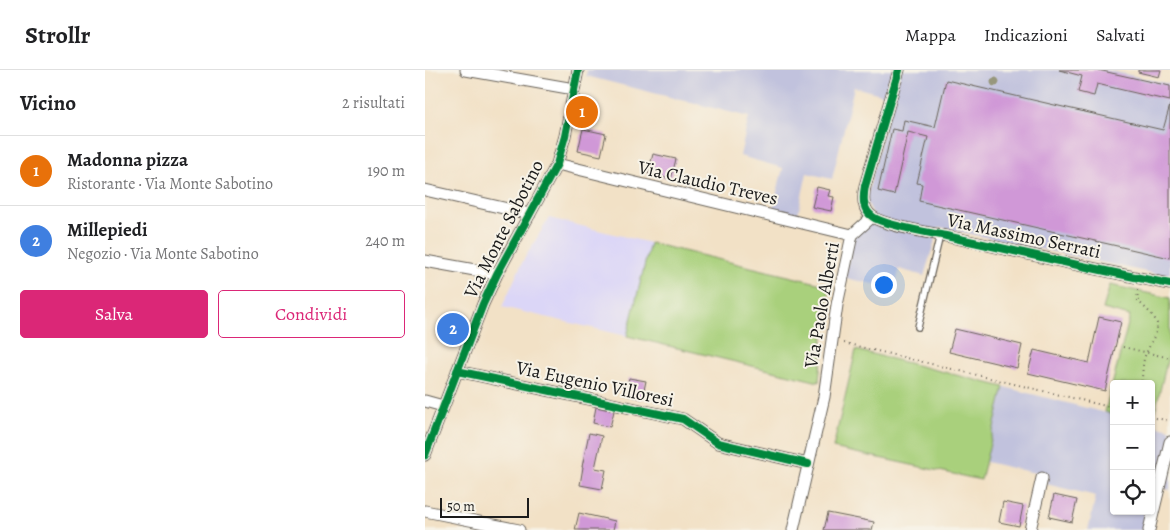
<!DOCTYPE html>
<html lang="it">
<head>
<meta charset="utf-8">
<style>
  :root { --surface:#fff; --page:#f6f6f6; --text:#202124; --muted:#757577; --line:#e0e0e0; --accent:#db2777 }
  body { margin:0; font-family:Alegreya,serif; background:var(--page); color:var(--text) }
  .controls { position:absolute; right:15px; bottom:15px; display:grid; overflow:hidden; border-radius:5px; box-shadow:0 1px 4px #0004 }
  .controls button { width:45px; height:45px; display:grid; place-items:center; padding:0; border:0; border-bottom:1px solid var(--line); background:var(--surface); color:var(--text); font:25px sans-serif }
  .scale { position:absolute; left:15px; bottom:12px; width:89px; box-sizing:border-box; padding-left:5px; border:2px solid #1c1c1c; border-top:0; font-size:14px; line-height:18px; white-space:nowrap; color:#1c1c1c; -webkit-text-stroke:4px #f7f3e8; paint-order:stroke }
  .you { position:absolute; left:458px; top:214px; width:18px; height:18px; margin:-12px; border:4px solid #fff; border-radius:50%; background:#1a73e8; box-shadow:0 0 0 8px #1a73e833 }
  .badge { display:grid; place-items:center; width:32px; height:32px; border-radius:50%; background:var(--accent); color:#fff; font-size:16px; font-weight:700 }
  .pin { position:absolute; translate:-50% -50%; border:2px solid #fff; box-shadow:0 1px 5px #0006 }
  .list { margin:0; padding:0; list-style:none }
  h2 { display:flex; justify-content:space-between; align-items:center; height:65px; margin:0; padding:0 20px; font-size:21px }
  h2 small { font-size:16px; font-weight:400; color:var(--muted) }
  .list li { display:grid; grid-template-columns:32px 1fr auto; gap:15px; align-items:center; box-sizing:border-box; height:70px; padding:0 20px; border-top:1px solid var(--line) }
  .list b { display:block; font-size:19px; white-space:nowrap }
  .list p { margin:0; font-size:16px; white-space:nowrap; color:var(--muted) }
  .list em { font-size:16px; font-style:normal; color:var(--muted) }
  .actions { display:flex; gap:10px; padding:15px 20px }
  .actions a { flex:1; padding:11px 0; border:1px solid var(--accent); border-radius:5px; text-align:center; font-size:18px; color:var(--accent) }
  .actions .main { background:var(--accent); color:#fff }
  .icon { flex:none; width:28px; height:28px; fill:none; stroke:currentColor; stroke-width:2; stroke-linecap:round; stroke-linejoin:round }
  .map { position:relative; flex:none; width:745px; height:460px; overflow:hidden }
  header { display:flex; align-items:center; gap:30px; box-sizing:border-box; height:70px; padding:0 25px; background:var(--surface); border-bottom:1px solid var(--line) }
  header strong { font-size:24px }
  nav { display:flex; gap:28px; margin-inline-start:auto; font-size:18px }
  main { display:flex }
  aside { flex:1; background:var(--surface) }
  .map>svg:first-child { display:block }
  .built { fill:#dbd6f7 }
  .industrial { fill:#c1c2dd }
  .green { fill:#a9d07b; stroke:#62764c }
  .building { fill:#d098d7 }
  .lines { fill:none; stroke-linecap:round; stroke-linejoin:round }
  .service-casing { stroke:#676158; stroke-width:8 }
  .minor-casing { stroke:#676158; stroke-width:13 }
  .path { stroke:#676158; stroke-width:2; stroke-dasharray:1 4; stroke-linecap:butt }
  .service { stroke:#fff; stroke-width:5.5 }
  .minor { stroke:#fff; stroke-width:11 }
  .cycleway-casing { stroke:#f7f3e8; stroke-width:11 }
  .cycleway { stroke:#00873e; stroke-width:8 }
  .tree { fill:#97977b }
  .labels { text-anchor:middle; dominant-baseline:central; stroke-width:4; stroke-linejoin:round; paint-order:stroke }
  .street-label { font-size:19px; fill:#1c1c1c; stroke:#f7f3e8 }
</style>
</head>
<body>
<header>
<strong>Strollr</strong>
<nav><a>Mappa</a><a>Indicazioni</a><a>Salvati</a></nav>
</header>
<main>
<aside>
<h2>Vicino<small>2 risultati</small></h2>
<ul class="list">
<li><span class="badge" style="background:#e8710a">1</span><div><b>Madonna pizza</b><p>Ristorante · Via Monte Sabotino</p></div><em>190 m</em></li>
<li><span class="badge" style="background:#3f7fe0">2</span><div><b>Millepiedi</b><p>Negozio · Via Monte Sabotino</p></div><em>240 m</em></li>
</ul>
<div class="actions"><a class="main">Salva</a><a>Condividi</a></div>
</aside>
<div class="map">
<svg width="745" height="460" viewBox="0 0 745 460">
  <rect width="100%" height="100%" fill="#f7f3e8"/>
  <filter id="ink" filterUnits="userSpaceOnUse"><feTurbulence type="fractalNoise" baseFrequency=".02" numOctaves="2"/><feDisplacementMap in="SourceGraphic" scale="10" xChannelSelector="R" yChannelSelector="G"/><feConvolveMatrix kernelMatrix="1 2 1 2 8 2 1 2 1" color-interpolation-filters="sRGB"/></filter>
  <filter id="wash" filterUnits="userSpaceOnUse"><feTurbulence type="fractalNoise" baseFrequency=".0096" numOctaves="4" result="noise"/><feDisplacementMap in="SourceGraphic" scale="20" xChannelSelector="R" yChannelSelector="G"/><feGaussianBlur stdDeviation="1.12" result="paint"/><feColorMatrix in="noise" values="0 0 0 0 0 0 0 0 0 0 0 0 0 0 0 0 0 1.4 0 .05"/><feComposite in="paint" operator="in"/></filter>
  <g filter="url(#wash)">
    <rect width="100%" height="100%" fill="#f2e1c6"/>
    <!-- built -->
    <path class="built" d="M124,148L225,173L202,266L77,237L98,191Z"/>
    <!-- industrial -->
    <path class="industrial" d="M162,0H682L745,14V207L514,157L499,206L474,199L470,218L419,208L430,162L448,144L441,130L467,27L429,17L407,109L382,103L373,144L348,138L358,98L315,86L324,47L161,6Z
      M579,317L689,345V441H725L720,460H663L671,426L621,414L623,406L561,392Z
      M726,354L745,359V420L731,416L726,435Z"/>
    <!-- green -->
    <path class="green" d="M225,173L405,216L400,244L394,312L202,266Z
      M685,215L745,228V279L727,354L726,314H689V345L680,342L705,246L678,239Z
      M431,280L579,317L556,410L408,378Z"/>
    <g id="blocks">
      <!-- building -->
      <path class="building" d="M634,0H673L745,16V31L672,14L669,26L653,22L657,6Z
        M713,0H736L734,7L713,2Z
        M521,10L738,60L745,35V188L494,131L497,114L492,113L503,67L483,62L469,125L453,121L467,59L477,61L479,50L510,57Z
        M158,59L181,64L176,86L153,81Z
        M228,84L251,89L246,109L223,104Z
        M392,117L405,120L403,126L409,127L406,141L387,137Z
        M674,247L696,252L680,321L603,303L609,280L664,293Z
        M530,259L597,275L592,298L524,282Z
        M204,308L221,311L217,329L200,325Z
        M171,337L189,341L185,357L168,353Z
        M164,363L177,366L170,398L181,400L177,419L155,415L158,397H157Z
        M629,425L652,430L647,452L624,447Z
        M578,432L598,436L594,456L574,452Z
        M154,443L190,451L188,460H150Z
        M403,443L449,452L447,460H399Z"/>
    </g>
  </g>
  <g filter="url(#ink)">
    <use href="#blocks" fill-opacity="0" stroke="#676158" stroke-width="1"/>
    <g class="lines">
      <defs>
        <path id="service" d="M493,257L515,165"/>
        <path id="minor" d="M41,0L149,19
          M474,0L440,116C438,127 437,140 448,147C458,155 506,163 521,166C596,182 670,200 745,214
          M132,94L427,165
          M0,120L105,144
          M0,191L72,204
          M32,301L258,349L293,373L383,394
          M0,331L18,336
          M0,385L58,234L72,204L132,94L140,66L153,0
          M0,441L94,460
          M368,460L399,327L412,235L427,165L447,147
          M605,460L617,408
          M724,460L745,372"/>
      </defs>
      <!-- service casing -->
      <use href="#service" class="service-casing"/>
      <!-- minor casing -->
      <use href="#minor" class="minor-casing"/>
      <!-- path -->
      <path class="path" d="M712,220L713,231C742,258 733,254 720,286C717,294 718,305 716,314
        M419,273L689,338
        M698,277L745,288
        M726,347L745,351"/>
      <!-- service -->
      <use href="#service" class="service"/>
      <!-- minor -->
      <use href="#minor" class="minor"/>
      <defs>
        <path id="cycleway" d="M474,0L440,116C438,127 437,140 448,147C458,155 506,163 521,166C596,182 670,200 745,214
          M32,301L258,349L293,373L383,394
          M0,385L58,234L72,204L132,94L140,66L153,0"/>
      </defs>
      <!-- cycleway casing -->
      <use href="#cycleway" class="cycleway-casing"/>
      <!-- cycleway -->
      <use href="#cycleway" class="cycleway"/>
    </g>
    <!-- trees -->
    <circle class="tree" cx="570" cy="12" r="4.5"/>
  </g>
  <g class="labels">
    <!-- street labels -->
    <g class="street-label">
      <text transform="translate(283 113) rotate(13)">Via Claudio Treves</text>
      <text transform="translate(79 159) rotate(-63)">Via Monte Sabotino</text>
      <text transform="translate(599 166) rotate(12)">Via Massimo Serrati</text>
      <text transform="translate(397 235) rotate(-80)">Via Paolo Alberti</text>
      <text transform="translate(170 314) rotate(12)">Via Eugenio Villoresi</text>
    </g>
  </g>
</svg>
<div class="controls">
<button>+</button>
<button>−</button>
<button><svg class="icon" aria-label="locate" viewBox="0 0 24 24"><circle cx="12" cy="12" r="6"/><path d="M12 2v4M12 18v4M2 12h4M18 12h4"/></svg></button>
</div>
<div class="scale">50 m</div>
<div class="you"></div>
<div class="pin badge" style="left:157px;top:42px;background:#e8710a">1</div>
<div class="pin badge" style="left:28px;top:259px;background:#3f7fe0">2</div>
</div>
</main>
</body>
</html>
